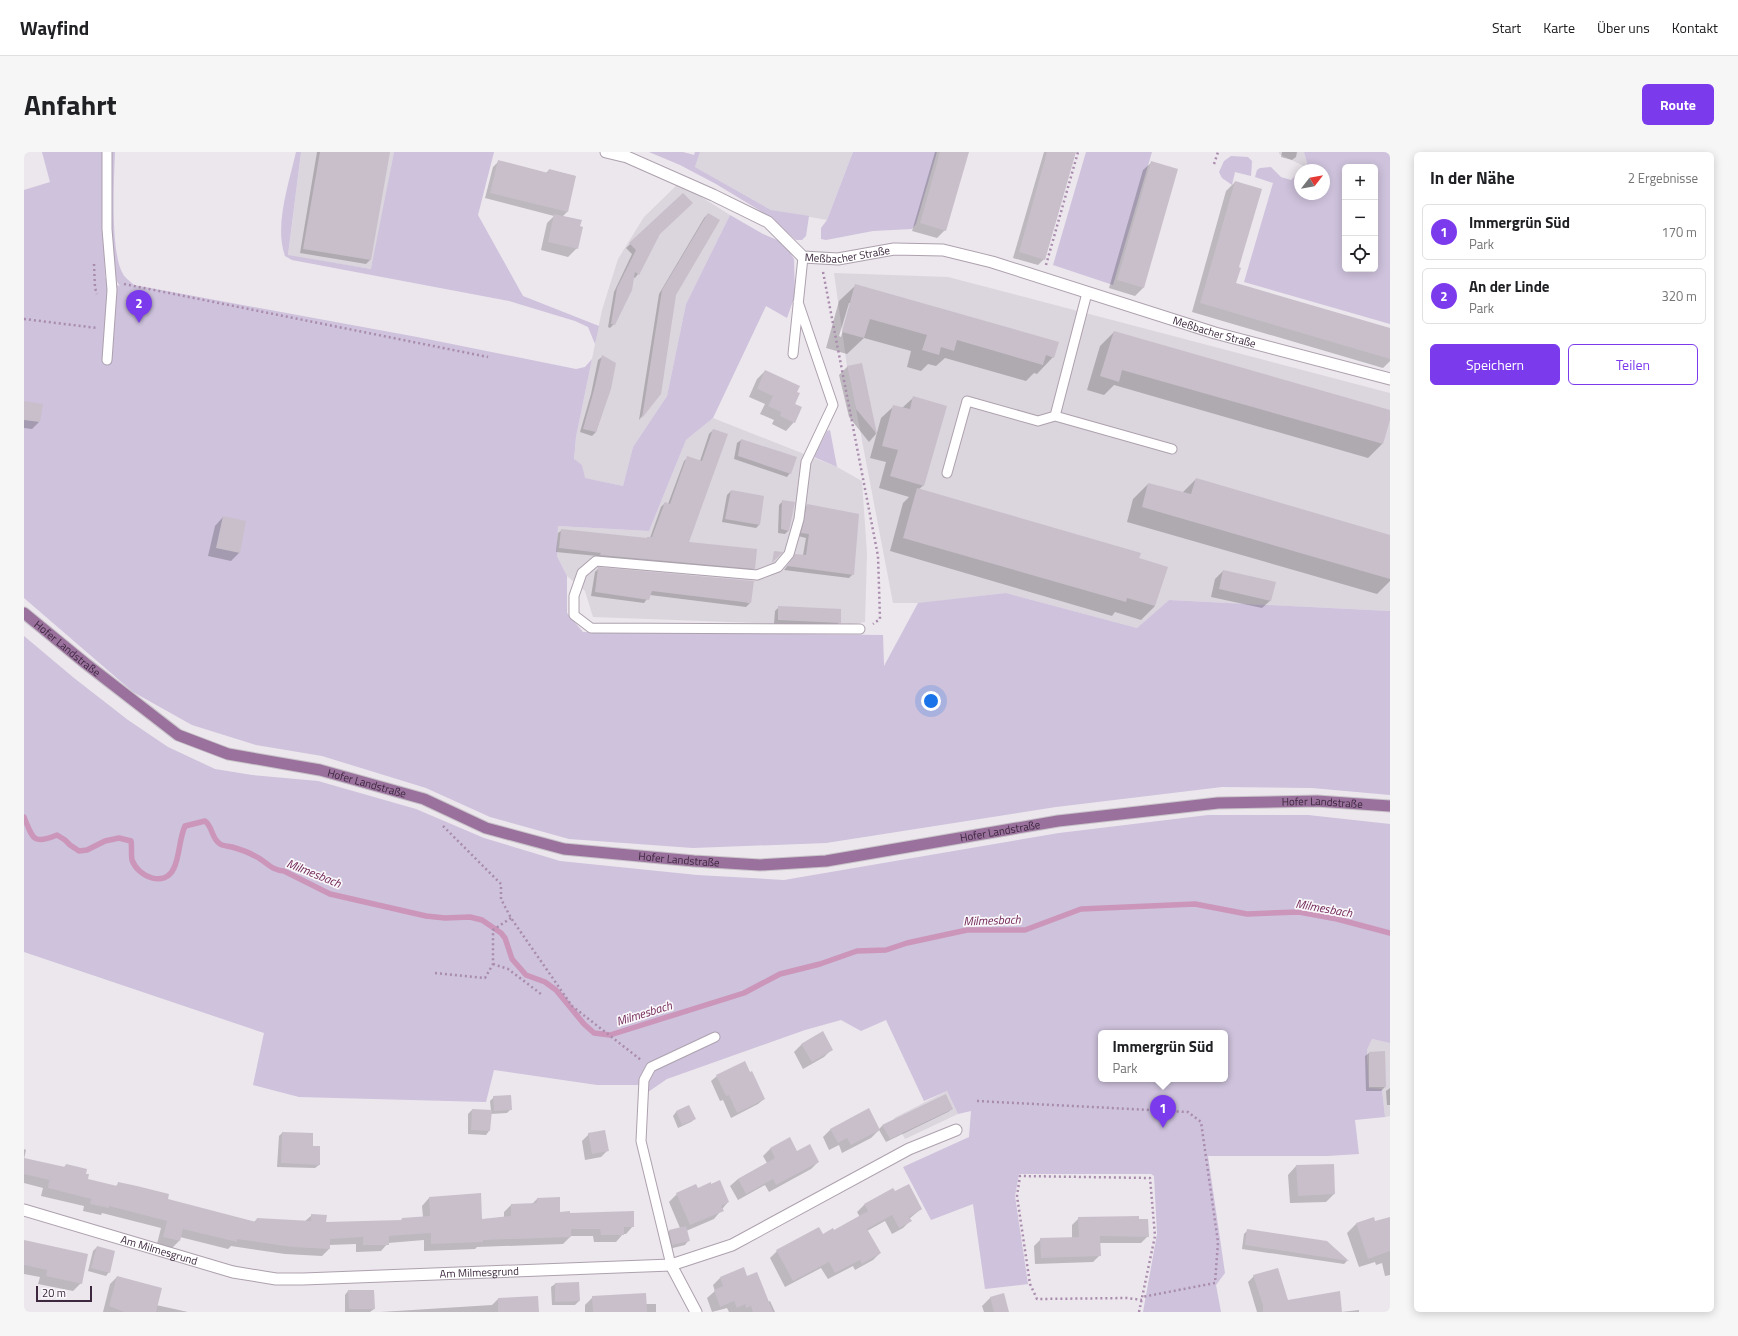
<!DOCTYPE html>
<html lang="de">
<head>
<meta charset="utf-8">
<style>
  :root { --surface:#fff; --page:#f6f6f6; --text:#202124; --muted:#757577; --line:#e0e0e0; --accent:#7c3aed }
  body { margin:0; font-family:"Titillium Web",sans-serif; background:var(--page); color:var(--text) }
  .controls { position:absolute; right:12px; top:12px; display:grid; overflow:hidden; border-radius:6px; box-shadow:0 2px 10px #0003 }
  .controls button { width:36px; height:36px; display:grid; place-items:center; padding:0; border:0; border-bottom:1px solid var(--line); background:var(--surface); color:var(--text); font:20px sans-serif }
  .compass { position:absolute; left:1270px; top:12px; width:36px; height:36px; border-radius:50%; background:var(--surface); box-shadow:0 2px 10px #0003; rotate:59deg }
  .scale { position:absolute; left:12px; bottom:10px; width:56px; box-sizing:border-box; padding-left:4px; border:2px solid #3c273e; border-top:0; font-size:11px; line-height:14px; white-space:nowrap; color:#3c273e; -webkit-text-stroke:3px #f9f7fa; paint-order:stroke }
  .you { position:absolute; left:907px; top:549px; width:14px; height:14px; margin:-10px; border:3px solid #fff; border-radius:50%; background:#1a73e8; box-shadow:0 0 0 6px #1a73e833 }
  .badge { display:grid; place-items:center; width:26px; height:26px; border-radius:50%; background:var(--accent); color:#fff; font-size:13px; font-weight:700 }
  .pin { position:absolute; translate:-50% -33px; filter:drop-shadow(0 1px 2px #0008) }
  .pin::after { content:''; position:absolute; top:21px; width:14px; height:12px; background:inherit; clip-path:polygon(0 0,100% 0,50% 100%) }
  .popup { position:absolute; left:1074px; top:878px; width:130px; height:52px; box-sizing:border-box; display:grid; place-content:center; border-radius:6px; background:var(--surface); filter:drop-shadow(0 1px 3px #0005); font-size:13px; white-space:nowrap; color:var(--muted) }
  .popup b { font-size:15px; color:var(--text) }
  .popup::after { content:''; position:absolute; left:50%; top:100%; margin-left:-8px; border:8px solid transparent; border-top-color:var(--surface) }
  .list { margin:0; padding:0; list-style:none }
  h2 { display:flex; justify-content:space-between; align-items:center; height:52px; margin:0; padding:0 16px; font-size:17px }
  h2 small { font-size:13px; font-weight:400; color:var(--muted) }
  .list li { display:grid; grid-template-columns:26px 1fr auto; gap:12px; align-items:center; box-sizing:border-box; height:56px; margin:0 8px 8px; padding:0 8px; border:1px solid var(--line); border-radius:6px }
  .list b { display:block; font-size:15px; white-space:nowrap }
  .list p { margin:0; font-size:13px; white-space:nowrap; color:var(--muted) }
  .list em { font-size:13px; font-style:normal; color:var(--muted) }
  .actions { display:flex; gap:8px; padding:12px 16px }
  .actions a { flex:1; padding:9px 0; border:1px solid var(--accent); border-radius:6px; text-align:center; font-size:14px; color:var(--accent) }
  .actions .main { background:var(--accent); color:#fff }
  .icon { flex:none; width:22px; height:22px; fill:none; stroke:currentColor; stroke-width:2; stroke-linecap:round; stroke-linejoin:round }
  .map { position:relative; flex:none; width:1366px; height:1160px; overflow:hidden; border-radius:6px }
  header { display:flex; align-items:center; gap:24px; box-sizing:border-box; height:56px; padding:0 20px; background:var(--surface); border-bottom:1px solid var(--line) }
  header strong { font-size:19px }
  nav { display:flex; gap:22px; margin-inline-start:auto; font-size:14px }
  .intro { display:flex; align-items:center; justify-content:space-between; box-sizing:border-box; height:96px; padding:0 24px }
  h1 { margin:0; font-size:28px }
  .button { padding:10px 18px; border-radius:6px; background:var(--accent); color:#fff; font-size:14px; font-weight:700 }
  main { display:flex; gap:24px; padding:0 24px }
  aside { flex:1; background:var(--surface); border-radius:6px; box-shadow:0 2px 10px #0003 }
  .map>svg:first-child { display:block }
  .built { fill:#dbd5dd }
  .green { fill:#cec2dc; fill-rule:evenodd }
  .shadow { fill:#0003; fill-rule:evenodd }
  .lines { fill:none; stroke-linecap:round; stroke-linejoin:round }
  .stream { stroke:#cb96b9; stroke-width:5.5 }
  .building { fill:#c8bfcb }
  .service-casing { stroke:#ada1ae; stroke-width:11 }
  .minor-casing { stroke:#ada1ae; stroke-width:13 }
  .primary-casing { stroke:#c8c3c9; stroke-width:13 }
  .path { stroke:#a98bad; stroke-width:2.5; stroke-dasharray:2 3; stroke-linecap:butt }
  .service { stroke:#fff; stroke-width:9 }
  .minor { stroke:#fff; stroke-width:11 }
  .primary { stroke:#9a719d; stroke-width:11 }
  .labels { text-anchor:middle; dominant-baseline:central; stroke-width:3.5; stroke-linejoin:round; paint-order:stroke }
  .street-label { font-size:11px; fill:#3c273e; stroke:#f9f7fa }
  .water-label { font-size:12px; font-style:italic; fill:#732858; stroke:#f9f7fa }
</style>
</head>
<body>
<header>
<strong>Wayfind</strong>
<nav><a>Start</a><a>Karte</a><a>Über uns</a><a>Kontakt</a></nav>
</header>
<div class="intro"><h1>Anfahrt</h1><a class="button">Route</a></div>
<main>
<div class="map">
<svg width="1366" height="1160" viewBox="0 0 1366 1160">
  <rect width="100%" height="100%" fill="#ece6ed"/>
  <!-- built -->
  <path class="built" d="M277,0H370L348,117L264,104Z
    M676,0H829L803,68L747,58L671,15Z
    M1255,0H1280L1284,16L1255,2Z
    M655,31L706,63L662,152L643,244L609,295L599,334L560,326L558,313L550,308L552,285L578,158L594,107L620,65Z
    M810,121L924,125L1366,241V459L1145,448L1113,476L982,441L898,451H869L832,257L823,214Z
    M689,266L813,315L838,329L843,401L841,470L817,474L569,465L561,439L543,424L533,404L534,374L625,379L662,288Z
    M1348,887L1366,891V964L1361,965L1358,937H1345L1343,898Z
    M923,939L934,962L881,987L870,966Z"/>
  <!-- green -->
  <path class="green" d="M18,0H78L81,125L85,131L96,134C81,117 86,26 87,0H91C90,27 86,101 99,122C101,126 106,129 110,133L393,185L552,217L561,215L568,207L552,285L550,307L558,313L561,326L599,334L609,295L643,244L662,152L706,63L739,82L760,91L770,107L771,143L763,166L742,154L689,266L662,288L625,379L534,374L533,404L543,424V461L559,480L859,483L860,514L894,451L982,441L1113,476L1145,448L1366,459V643L1288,636L1198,635L1032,655L802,691L669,696L545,687L466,665L402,636L298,604L232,593L168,573L109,540L0,446V38L26,30Z
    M272,0H277L264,103L347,117L370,0H470L454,63L499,144L575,174L571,192L564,175L551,169L485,149L268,108L261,104C250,74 265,31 272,0Z
    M625,0H659L670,3L671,0H676L671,15L747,58L785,64L782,84L778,88H772L740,61L692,32L656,13Z
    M829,0H913L892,72L888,77L849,79L802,88L797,87V76L803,68Z
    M1062,0H1128L1089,133L1029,113Z
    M1280,0H1366V172L1220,130L1249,31L1231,25L1233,18L1236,16L1247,15L1257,25L1267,28L1276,19V42H1300V18H1278L1284,15ZM1321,15H1351V117H1321Z
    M1207,4L1224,5L1228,9L1227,24L1211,20L1208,33L1198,26L1195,20L1200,9Z
    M806,278L813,315L790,305L803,279Z
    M0,484L50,526L104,568L144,595L191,617L228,623L294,629L392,657L460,686L536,709L673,723L760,728L1035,681L1184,663H1284L1366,672V891L1348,887L1343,898L1345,936L1358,937L1361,965L1331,968L1335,1002L1303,1004H1184L1201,1121L1192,1133L1197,1160H1119L1133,1082L1130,1024L1127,1022H995L991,1044L1004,1132L961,1137L949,1052L907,1068L879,1015L945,985L947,959L934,962L923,939L900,949L862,868L837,879L817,868L781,878L643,927L624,940L614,933H573L470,918L462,950L275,945L229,933L240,881L0,800ZM1077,881H1201V927H1077Z"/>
  <!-- shadow -->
  <path class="shadow" d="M293,0H365L346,108L342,112L276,101Z
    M911,0H944L921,78L913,86L888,79Z
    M1020,0H1051L1020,107L1014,113L989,106Z
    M1258,0H1273L1272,5L1268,8L1257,5Z
    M475,9L522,21L525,18L551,24L543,60L538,65L553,96L544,105L517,98L523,71L530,64L461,46L469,15Z
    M1128,10L1119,136L1111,144L1085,136L1119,18Z
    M1211,30L1214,116L1211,132L1366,177V209L1359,216L1168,160L1202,39Z
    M659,42L635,81L614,122L611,126L609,125L590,172L586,176L584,175L590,140L608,102L602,96Z
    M684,62L651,143L636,242L615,268L635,142L680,66Z
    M832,133L1029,205L1013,222L1010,221L1002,229L921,206L912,214L904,212L897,219L883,215L887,199L840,186L823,202L802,196L815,149ZM825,151H827L817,185L815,184Z
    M1090,180L1366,259L1358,292L1344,306L1090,233L1080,243L1063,238L1076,194Z
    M578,205L586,237L572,280L568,284L556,280L567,242L574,208Z
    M837,212L852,282L845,290L825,265L815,223L823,215Z
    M741,219L772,240L770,270L762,279L748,272L750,268L736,262L741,252L725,245L733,227Z
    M890,245L900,333L895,337L1114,407L1131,454L1117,468L1091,460L1088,464L866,399L879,351L885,345L855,336L862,310L846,306L857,266L870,254L878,256Z
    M0,250L15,270L8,277L0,276Z
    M689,278L664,390L730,416L726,420L573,407V404L532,400L534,381L538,378L622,387L626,386L637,355L641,351L644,352L660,309L664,305L676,309L685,282Z
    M717,288L766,321L763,325L710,307L713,291Z
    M1172,327L1366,384V429L1353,442L1103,370L1109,347L1124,332L1158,341Z
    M707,339L735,373L732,376L698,370L703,343Z
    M759,349L765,378L761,382L754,381L755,353Z
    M783,354L829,422L825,426L760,418L772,403H779L782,386L774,384L779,357Z
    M199,365L215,401L207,409L184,404L191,374Z
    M575,416L726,451L722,455L626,443L620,451L567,444L571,420Z
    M1199,419L1247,448L1238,456L1187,445L1191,427Z
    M755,455L816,470L812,474L750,472L751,459Z
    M778,892L808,897L800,905L779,917L770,900Z
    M1345,901L1361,935L1357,939H1342L1341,904Z
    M726,922L740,947L734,952L707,966L699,948L696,949L687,929L693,924Z
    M1366,936V953H1363L1362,939Z
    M470,945L487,957L483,961L466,962L465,979L462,983L444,982V962L448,958L467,959L466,949Z
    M665,954L671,967L667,970L654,976L649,964L652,960Z
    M928,957L924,960L862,990L855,978L847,986L818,1001L815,993L805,998L799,985L807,977H855L858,974Z
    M258,981L295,1013L291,1016L253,1015L255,984Z
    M565,982L584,998L577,1005L561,1008L558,989Z
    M765,987L772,1000L794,1010L787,1017L745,1040L741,1033L714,1048L706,1034L714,1027L743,1011L739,1004L746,997Z
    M0,997L2,998L0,1007L39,1016L42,1013L63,1028L91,1035L95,1031L142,1048L230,1070L233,1067L280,1070L288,1063L301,1072L376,1069L378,1067L399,1065L398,1054L405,1046L457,1068L480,1065V1060L487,1053L508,1052L513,1047L535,1061L609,1074L602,1082H599L592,1090H570L569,1084H547L539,1092L453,1095L451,1097L400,1099V1088L364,1091L357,1099L332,1100V1092L305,1093V1097L298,1104L261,1102L207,1094L204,1097L156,1085L155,1089L148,1096L133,1092L137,1076L78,1061L77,1063L59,1059L60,1054L17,1044L19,1036L0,1031Z
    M1272,1014L1310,1042L1302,1050L1266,1051L1264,1023Z
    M673,1037L704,1050L690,1067L662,1079L664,1089L661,1093L645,1097L641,1083L645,1079L656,1076L645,1050L653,1042Z
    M869,1037L871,1041L897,1057L885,1067L886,1069L879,1076L868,1082L861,1069L843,1079L856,1101L849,1108L831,1118L829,1114L804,1127L797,1116L761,1135L746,1106L753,1099L810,1079L836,1065L833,1060L840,1053Z
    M1055,1066L1124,1084L1117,1091H1075L1076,1103L1069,1110L1011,1112L1010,1094L1017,1087L1048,1086V1073Z
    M1366,1066V1123L1361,1124L1358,1111L1352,1113L1351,1110L1335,1115L1323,1081L1332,1072L1351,1070Z
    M1224,1078L1303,1090L1323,1109L1320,1112L1218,1097L1220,1082Z
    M73,1095L85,1120L82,1124L64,1119L69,1099Z
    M0,1103L57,1131L49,1139L14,1132L16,1125L0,1122Z
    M1230,1124L1263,1149L1317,1160L1335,1158V1160H1233L1224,1130Z
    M93,1125L132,1153L164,1160H79L86,1132Z
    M696,1126L744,1150L746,1149L751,1160H705L703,1156L688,1160L683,1146L691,1139L689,1133Z
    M531,1132L555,1149L551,1153H528L527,1135Z
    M324,1139L350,1157L346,1160H321V1143Z
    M569,1145L621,1152H632V1160H561V1153Z
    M967,1145L984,1160H960L958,1154Z
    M474,1147L514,1160H356L468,1153Z"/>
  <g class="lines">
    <!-- stream -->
    <path class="stream" d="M0,665C9,687 9,693 33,683L41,688L46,693L55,699L63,698L81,689L95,686L107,689C108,695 107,703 108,708C114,725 141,736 150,716C156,703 155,687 161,674L181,669C189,675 187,686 196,692C199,694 204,694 208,695C215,697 224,700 231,704C242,709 246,718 260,719L306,742L402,764L421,766L446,765L458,768L477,781L481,786L488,807L502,823L521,830L532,838L560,872L570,881L586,883L720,841L756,822L796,812L833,799L862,798L883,791L943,778H1001L1057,757L1171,752L1223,762L1275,760L1313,767L1366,781"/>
  </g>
  <!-- building -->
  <path class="building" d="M296,0H366L347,108L279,97Z
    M916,0H945L922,79L896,71Z
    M1023,0H1052L1021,108L995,100Z
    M474,8L524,21L525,17L552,24L544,60L466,41Z
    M1127,9L1154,17L1120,136L1093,128Z
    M1211,29L1238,37L1215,115L1217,116L1212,131L1366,176V207L1176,151Z
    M659,41L669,51L636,82L615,123L611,120L608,138L591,173L587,172L593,136L612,98L605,91Z
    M684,61L696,68L652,143L637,242L618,266L638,138Z
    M530,62L558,68L556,74L559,75L554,97L524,90Z
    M831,132L1035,190L1030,206L1022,203L1019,213L933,188L930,199L917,195L915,203L898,198L903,183L846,167L840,186L818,180Z
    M1090,179L1366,258V268L1359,292L1098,218L1095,230L1076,224Z
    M578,203L592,211L587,237L572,280L559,277L570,238Z
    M838,211L853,282L832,257L823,214Z
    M741,218L776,234L773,240L776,241L771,252L778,255L771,271L756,264L757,260L744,254L749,244L733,237Z
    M889,244L923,254L900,334L866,324L874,298L858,294L869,253L886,257Z
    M0,249L19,252L16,270L0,268Z
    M689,277L704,282L665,390L733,397L731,417L576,403L577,401L535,396L537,377L623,386V385H628L641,350L646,352L663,304L678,309Z
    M717,287L773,305L767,322L714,304Z
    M1172,326L1366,383V427L1118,355L1124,331L1167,342Z
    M893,336L1117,401L1115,406L1144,415L1131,454L1103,446L1102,450L879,386Z
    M707,338L740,344L736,373L701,367Z
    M758,348L771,350L765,379L757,377Z
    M783,352L835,362L830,423L763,414L771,402L782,403L785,382L777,381Z
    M199,364L222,369L216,401L192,396Z
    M750,399L759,400L748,411Z
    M574,415L730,429L727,451L628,439L625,448L571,440Z
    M1199,418L1252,430L1247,449L1195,437Z
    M754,454L817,457V471L754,468Z
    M799,879L809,898L788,910L777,892Z
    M1361,899L1362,935H1345V900Z
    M721,909L726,920L728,919L741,947L713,961L705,943L702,944L692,923Z
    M922,942L929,957L866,987L858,973Z
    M487,943L488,958L470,959L469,944Z
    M665,953L672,967L658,973L652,959Z
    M845,956L856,978L827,993L823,986L814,991L806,977Z
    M448,957L468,958L466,979L447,978Z
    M581,978L585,999L568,1002L564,981Z
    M258,980L289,981V994H296V1013L257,1011Z
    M766,985L773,999L786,992L795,1010L752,1033L749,1027L722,1042L714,1027L751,1006L746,996Z
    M0,1006L41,1015L42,1012L63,1017L62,1022H65L64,1027L93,1034L94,1030L113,1034L145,1042L144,1047L232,1070L233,1066L287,1069V1062L303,1063L302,1070L378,1068V1066L406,1064L405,1045L457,1041L458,1067L487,1064V1052L513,1051V1046L536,1045V1060L546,1059V1061L610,1059V1075H600V1083H577L576,1077H547V1085L459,1088V1090L407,1092V1081L365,1084V1093H339V1085L306,1087V1097L268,1095L213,1087V1090L159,1077L156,1089L139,1085L143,1069L85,1054V1056L66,1052L67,1047L24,1036L25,1028L0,1022Z
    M1310,1012L1311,1042L1274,1044L1272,1013Z
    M696,1028L705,1050L697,1054L700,1059L666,1073L652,1041L672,1032L674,1036L687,1030V1032Z
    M885,1032L898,1057L885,1065L888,1069L875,1076L868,1063L843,1077L857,1101L838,1112L836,1108L811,1121L805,1110L769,1129L752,1098L795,1075L799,1082L809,1076L810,1078L844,1059L840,1052L869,1036L871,1039Z
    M1115,1064V1067H1124L1125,1085L1076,1084L1077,1104L1017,1106L1016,1086L1055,1085L1054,1065Z
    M1350,1065L1351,1069L1366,1065V1099L1344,1107L1332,1071Z
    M662,1074L666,1089L648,1093L645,1078Z
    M1223,1077L1303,1089L1325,1109L1221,1093Z
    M0,1088L64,1102L58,1132L22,1124L23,1118L0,1113Z
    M73,1094L91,1099L86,1121L67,1116Z
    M720,1115L723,1124L733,1120L749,1160H729L727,1154L722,1156L721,1152L713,1156L710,1149L696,1155L690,1138L699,1134L696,1125Z
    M1254,1116L1264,1148L1316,1139L1318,1160H1239V1153L1229,1123Z
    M93,1124L138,1136L132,1160H100L85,1154Z
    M555,1130L556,1149L531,1150V1131Z
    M324,1138H350L351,1157H325Z
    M622,1141L623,1160H569L568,1144Z
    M980,1141L985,1160H970L966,1145Z
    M514,1144L515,1160H474V1146Z"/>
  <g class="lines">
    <defs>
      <path id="service" d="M83,0V77L88,138L83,208
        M1063,141L1031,264L1148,297
        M774,150L809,253L782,310L775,367L765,402L754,415L733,423L572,409L558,421L550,444V463L567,476L836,477
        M769,202L779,105
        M923,321L943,249L1014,269L1031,264
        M647,1113L617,989L620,928L627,915L691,885"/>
      <g id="minor">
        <path id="s1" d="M582,0L603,5L689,43L744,70L779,105L814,107L870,97L919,98L968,110L1191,181L1366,227"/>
        <path id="s2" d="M0,1058L209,1120L252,1127H279L647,1113L708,1093L885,997L932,978"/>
        <path d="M647,1113L672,1160"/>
      </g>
      <g id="primary">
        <path id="s3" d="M0,461L61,511L154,583L204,602L296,618L400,647L462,676L540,697L670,709L736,713L802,709L1034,669L1194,651L1293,649L1366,654"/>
      </g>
    </defs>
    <!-- service casing -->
    <use href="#service" class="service-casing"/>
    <!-- minor casing -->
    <use href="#minor" class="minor-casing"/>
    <!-- primary casing -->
    <use href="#primary" class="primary-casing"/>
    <!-- path -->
    <path class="path" d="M1190,12L1194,0
      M70,112L71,136L73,142
      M1022,113L1054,0
      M799,120L854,404L856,467L849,472
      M100,132L464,205
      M0,167L73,176
      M419,674L477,732V747L487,766L548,854L617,908
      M469,812L484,817L517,842
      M411,821L461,826L469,812V778L487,766
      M953,949L1164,960L1177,970L1194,1090L1191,1131L1118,1145
      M1115,1160L1131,1084L1126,1026L996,1024L993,1044L1006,1132L1013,1147L1103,1146L1118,1148"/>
    <!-- service -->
    <use href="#service" class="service"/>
    <!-- minor -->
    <use href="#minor" class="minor"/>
    <!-- primary -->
    <use href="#primary" class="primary"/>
  </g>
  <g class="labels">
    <!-- street labels -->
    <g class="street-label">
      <text stroke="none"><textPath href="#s1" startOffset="271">Meßbacher Straße</textPath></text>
      <text stroke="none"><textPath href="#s1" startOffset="651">Meßbacher Straße</textPath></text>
      <text stroke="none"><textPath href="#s3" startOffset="56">Hofer Landstraße</textPath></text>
      <text stroke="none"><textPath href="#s3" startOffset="392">Hofer Landstraße</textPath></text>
      <text stroke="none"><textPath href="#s3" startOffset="1364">Hofer Landstraße</textPath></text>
      <text stroke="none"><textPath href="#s3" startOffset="1040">Hofer Landstraße</textPath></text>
      <text stroke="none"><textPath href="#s3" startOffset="716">Hofer Landstraße</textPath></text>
      <text stroke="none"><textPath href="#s2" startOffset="141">Am Milmesgrund</textPath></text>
      <text stroke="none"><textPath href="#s2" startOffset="465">Am Milmesgrund</textPath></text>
    </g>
    <!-- water labels -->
    <g class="water-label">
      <text transform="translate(290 721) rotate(22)">Milmesbach</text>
      <text transform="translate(1300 756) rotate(10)">Milmesbach</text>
      <text transform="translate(968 768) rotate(-2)">Milmesbach</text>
      <text transform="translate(620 861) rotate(-17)">Milmesbach</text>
    </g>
  </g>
</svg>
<div class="controls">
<button>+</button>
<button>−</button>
<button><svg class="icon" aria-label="locate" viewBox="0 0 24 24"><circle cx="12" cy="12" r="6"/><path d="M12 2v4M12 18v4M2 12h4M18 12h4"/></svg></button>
</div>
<svg class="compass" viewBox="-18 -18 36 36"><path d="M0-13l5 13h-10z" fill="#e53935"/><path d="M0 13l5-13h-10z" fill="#757577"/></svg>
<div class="scale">20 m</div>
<div class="you"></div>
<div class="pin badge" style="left:1139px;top:976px">1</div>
<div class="popup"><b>Immergrün Süd</b>Park</div>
<div class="pin badge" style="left:115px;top:171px">2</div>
</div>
<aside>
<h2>In der Nähe<small>2 Ergebnisse</small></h2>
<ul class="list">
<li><span class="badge">1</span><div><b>Immergrün Süd</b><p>Park</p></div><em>170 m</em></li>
<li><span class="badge">2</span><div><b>An der Linde</b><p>Park</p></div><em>320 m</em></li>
</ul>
<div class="actions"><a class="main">Speichern</a><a>Teilen</a></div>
</aside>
</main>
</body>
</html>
